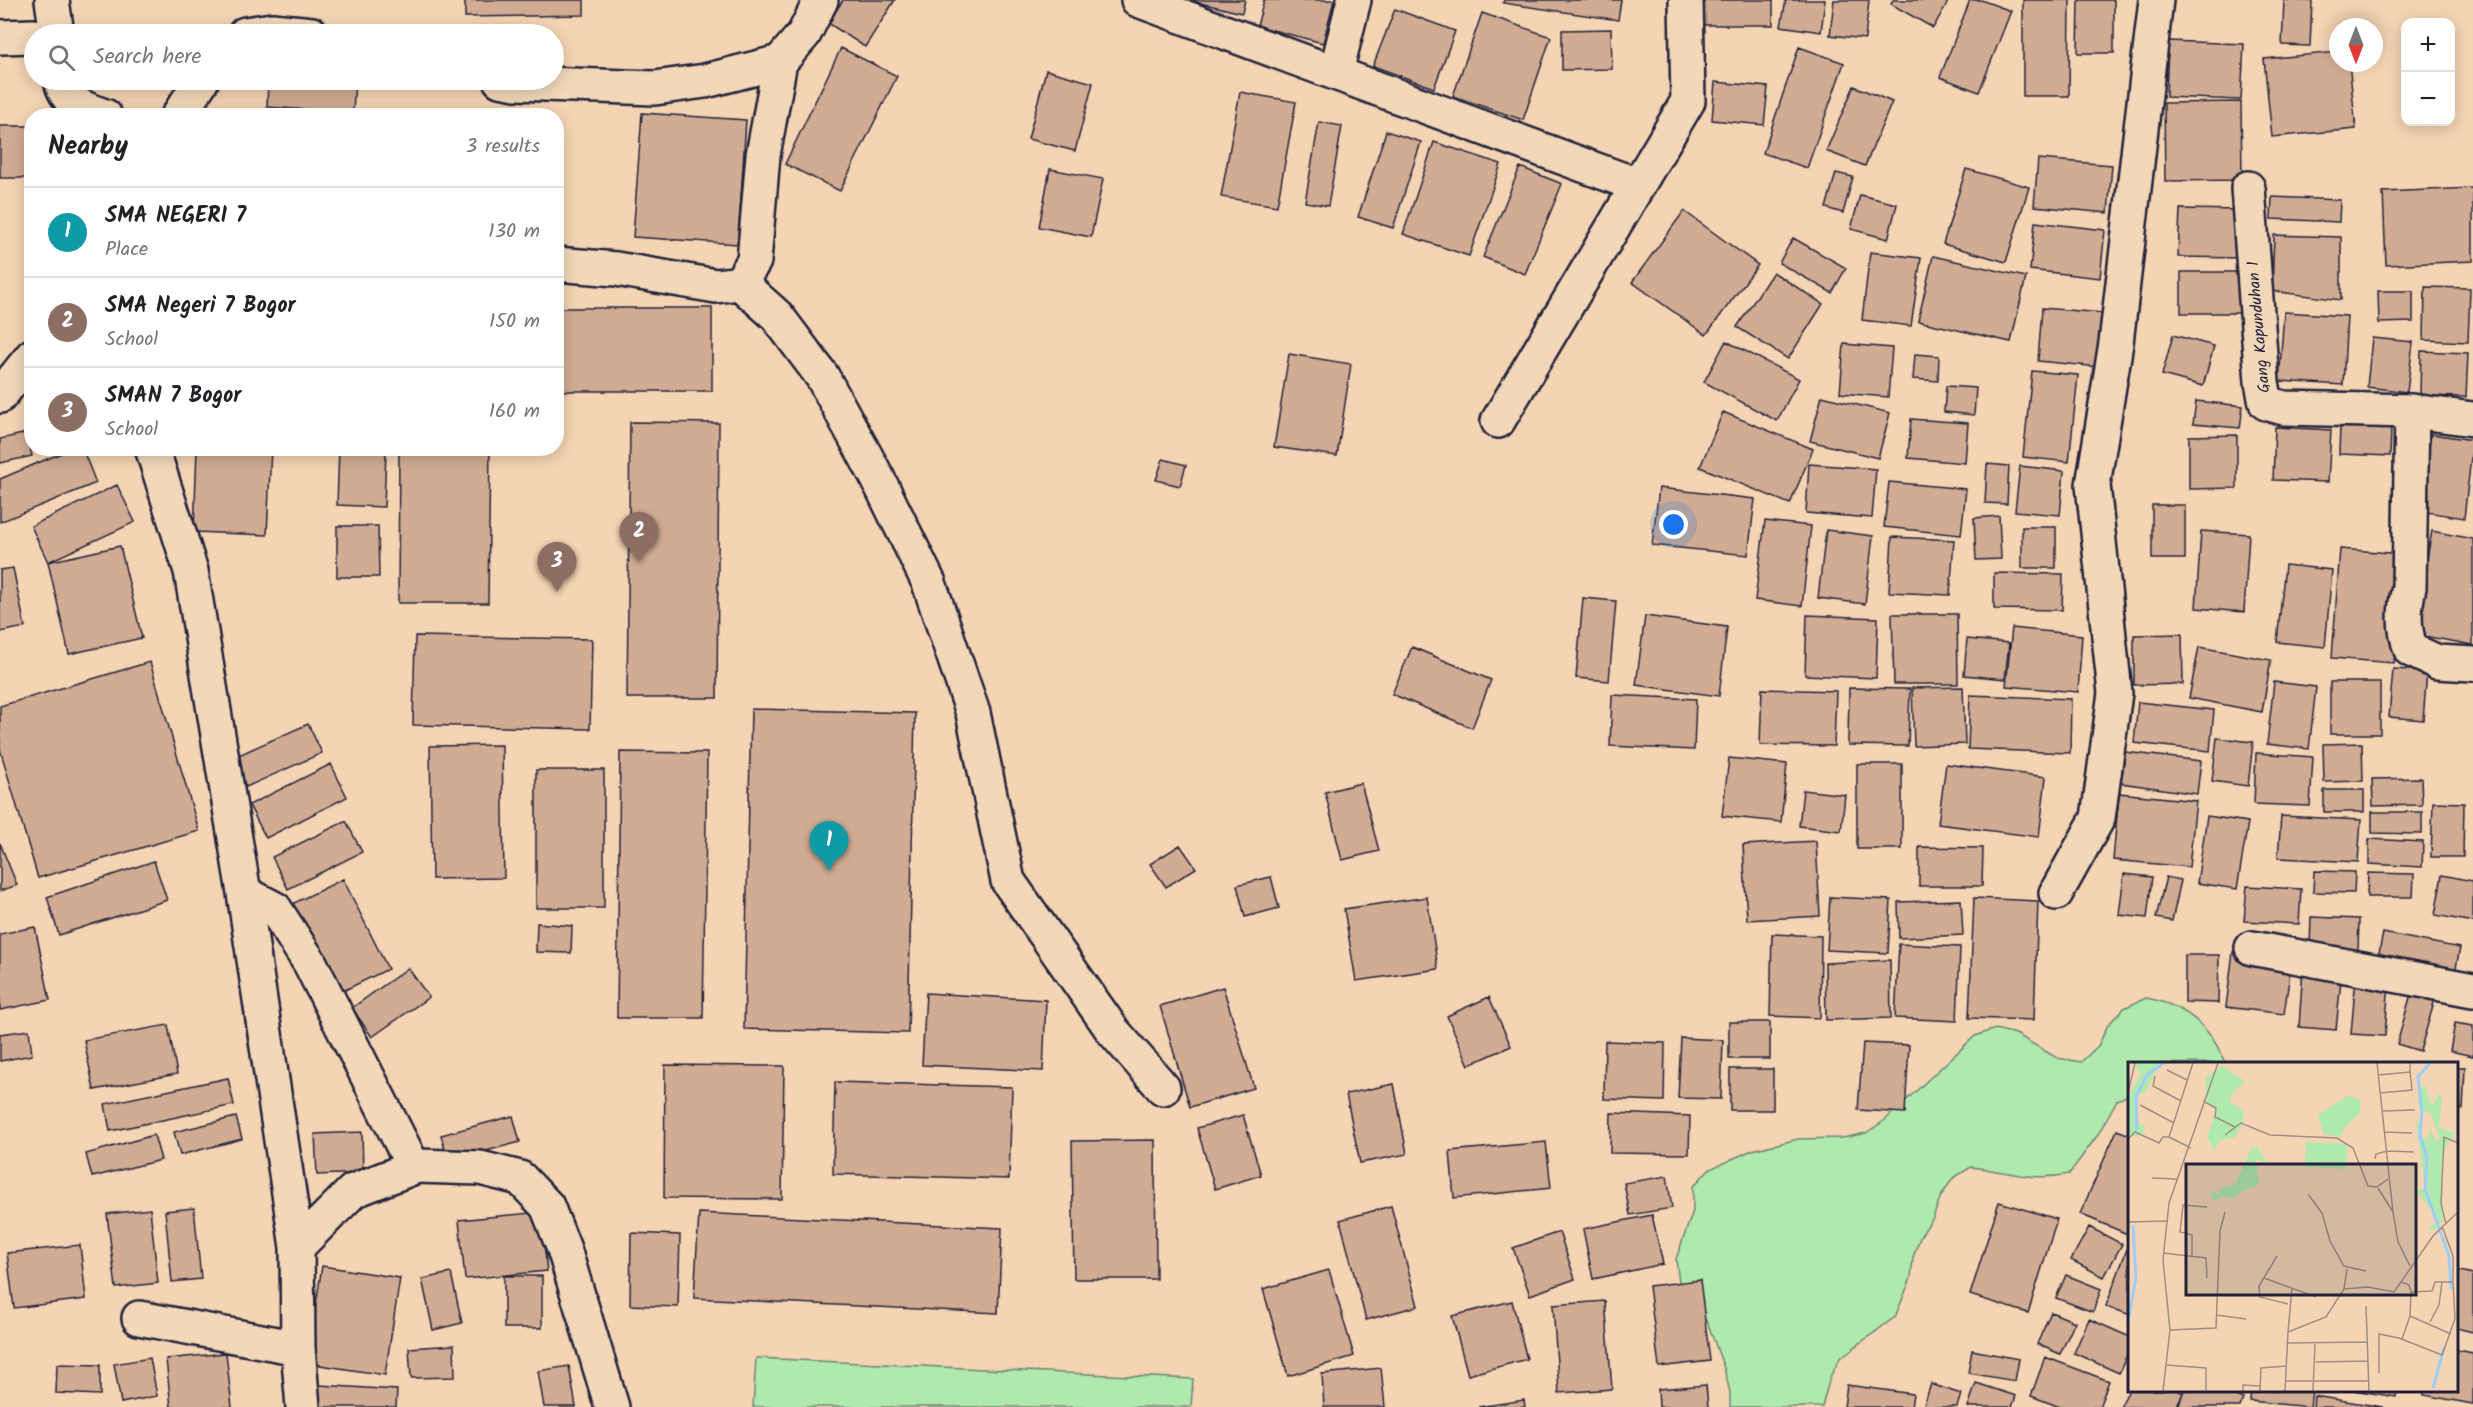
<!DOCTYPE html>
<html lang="en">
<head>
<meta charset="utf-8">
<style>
  :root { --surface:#fff; --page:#f2f2f2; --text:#202124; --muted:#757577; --line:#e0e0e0; --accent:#22223b }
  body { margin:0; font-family:Kalam,sans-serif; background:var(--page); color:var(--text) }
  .controls { position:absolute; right:18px; top:18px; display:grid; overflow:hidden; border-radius:12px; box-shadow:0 3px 15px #0003 }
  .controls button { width:54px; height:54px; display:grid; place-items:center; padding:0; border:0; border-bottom:2px solid var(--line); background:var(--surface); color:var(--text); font:30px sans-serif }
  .compass { position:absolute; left:2329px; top:18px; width:54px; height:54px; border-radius:50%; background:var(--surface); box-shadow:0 3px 15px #0003; rotate:180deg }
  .you { position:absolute; left:1674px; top:525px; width:21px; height:21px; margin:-15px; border:4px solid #fff; border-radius:50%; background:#1a73e8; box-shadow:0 0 0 9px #1a73e833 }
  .badge { display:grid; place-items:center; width:39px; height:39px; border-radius:50%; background:var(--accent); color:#fff; font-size:20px; font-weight:700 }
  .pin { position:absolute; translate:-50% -50px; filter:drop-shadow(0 2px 3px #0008) }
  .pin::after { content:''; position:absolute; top:32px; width:21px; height:18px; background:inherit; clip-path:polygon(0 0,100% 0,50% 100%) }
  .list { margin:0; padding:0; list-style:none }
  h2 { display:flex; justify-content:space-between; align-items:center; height:78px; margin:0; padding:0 24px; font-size:26px }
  h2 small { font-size:20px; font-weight:400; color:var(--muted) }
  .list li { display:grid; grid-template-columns:39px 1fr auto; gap:18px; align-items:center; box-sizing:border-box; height:90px; padding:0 24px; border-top:2px solid var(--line) }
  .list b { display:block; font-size:22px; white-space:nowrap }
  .list p { margin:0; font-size:20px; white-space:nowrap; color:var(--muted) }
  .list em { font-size:20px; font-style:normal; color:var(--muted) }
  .icon { flex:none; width:33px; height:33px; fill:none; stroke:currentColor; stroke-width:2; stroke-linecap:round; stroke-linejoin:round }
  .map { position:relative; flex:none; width:2473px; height:1407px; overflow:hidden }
  .search { position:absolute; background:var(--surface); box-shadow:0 3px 15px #0003; left:24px; top:24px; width:540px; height:66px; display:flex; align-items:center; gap:15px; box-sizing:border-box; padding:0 21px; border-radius:33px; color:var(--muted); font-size:22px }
  .panel { position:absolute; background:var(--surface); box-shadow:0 3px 15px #0003; left:24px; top:108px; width:540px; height:348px; border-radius:24px }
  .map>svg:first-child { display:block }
  .green { fill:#b0e9ad; stroke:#698674; stroke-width:1.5 }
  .building { fill:#d1ac93; stroke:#22223b; stroke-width:1.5 }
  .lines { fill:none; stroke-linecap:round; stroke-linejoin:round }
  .minor-casing { stroke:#22223b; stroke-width:38 }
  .minor { stroke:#f2d8b9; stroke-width:33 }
  .labels { text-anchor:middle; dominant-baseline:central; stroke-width:4.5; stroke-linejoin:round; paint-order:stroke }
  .street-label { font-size:16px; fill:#22223b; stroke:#f2d8b9 }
  .inset-river { fill:none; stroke:#9dcdf9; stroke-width:3 }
  .inset-road { fill:none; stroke:#a08d83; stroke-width:1.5 }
  .view { fill:#22223b; fill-opacity:0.15; stroke:#22223b; stroke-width:3 }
  .inset-edge { fill:none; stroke:#22223b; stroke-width:3 }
</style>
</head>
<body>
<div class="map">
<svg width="2473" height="1407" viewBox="0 0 2473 1407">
  <rect width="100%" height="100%" fill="#f4d4b3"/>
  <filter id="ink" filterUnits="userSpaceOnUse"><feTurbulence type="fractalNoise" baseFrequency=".0167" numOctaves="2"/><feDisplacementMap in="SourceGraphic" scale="12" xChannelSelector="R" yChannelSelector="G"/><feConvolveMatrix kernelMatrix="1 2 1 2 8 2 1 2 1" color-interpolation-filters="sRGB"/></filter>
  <g filter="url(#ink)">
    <!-- green -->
    <path class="green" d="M2146,998C2185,1005 2211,1026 2225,1063L2130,1064L2129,1095L2117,1100L2097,1136L2069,1174C2032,1182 2007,1171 1971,1167L1952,1179L1940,1198L1933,1218L1921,1235L1913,1257L1911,1278L1895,1317L1840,1358L1830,1377L1822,1407H1730V1392L1724,1368L1708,1324L1679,1282L1676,1259L1693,1211V1187L1708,1170L1752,1150L1798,1139L1843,1138L1866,1133L1884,1121L1975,1036L1995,1029L2016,1034L2057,1058L2081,1062L2098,1046L2108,1025L2124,1008Z
      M756,1358L1193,1379L1191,1407H753Z"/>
    <!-- building -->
    <path class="building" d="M465,0H584V15L465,17Z
      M843,0H895L865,47L828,23Z
      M1188,0H1245L1242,13Z
      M1264,0H1334L1323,43L1257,26Z
      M1504,0H1621L1618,20L1503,3Z
      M1696,0H1773V25H1696Z
      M1786,0H1825L1821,32L1781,26Z
      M1834,0H1869L1865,39L1830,35Z
      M1893,0H1949L1933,28L1891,4Z
      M1970,0H1981L2011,11L1979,92L1940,77Z
      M2023,0H2070L2069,96H2023Z
      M2079,0H2114V53H2078Z
      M2284,0L2312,1L2310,46L2282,45Z
      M1395,9L1455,31L1434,88L1373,66Z
      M1482,13L1551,37L1523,120L1453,96Z
      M1611,29L1612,69L1562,70V30Z
      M2168,41L2244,44L2241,100L2166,97Z
      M1799,47L1844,63L1807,168L1763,153Z
      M841,48L897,76L840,191L785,164Z
      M2338,52V63H2349L2356,129L2272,137L2264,59Z
      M1046,70L1093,83L1075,151L1028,139Z
      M268,80H355L353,113L267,107Z
      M1715,82L1768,87L1764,125L1712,120Z
      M1854,86L1892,102L1865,166L1826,151Z
      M1240,92L1296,102L1277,206L1221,197Z
      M2241,102L2242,180L2165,181L2164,103Z
      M642,113L746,120L738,244L633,237Z
      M1319,122L1342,126L1328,206L1305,202Z
      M0,126H32V178H0Z
      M1386,131L1421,142L1393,228L1358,217Z
      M1434,142L1501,164L1469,256L1403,234Z
      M2038,159L2112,165L2108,213L2034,206Z
      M1520,167L1562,184L1525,274L1483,257Z
      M1050,169L1103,179L1091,237L1039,227Z
      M1966,169L2029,187L2006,262L1943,244Z
      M1836,173L1853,177L1843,213L1826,208Z
      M2473,188V261L2386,265L2383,192Z
      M1860,195L1897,204L1888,239L1851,229Z
      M2272,197L2340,200L2339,222L2271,219Z
      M2180,209L2243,210L2242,258L2178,257Z
      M1684,211L1758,265L1706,335L1632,282Z
      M2035,222L2105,230L2100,278L2030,270Z
      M2274,235L2341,237V300L2272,291Z
      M1793,238L1846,268L1832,293L1779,263Z
      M1870,252L1921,258L1911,326L1862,320Z
      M1933,256L2026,277L2011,342L1918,321Z
      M1773,272L1823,304L1788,359L1737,327Z
      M2181,272H2246V313H2181Z
      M2425,287L2470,288L2468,342L2424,340Z
      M2378,291H2413V322L2379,323Z
      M556,308H712V391H556Z
      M2042,308L2115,314L2110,368L2038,361Z
      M2284,312L2347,316L2343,385L2279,381Z
      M2173,335L2214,346L2203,386L2162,375Z
      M2372,338L2413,342L2407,392L2367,387Z
      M1726,341L1799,379L1777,421L1704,382Z
      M1844,344L1892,348L1888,397L1840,393Z
      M2421,351L2468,353L2466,397L2420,396Z
      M1289,354L1351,364L1337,456L1274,447Z
      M1915,354L1939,356L1938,381L1913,379Z
      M2032,371L2078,375L2069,462L2023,457Z
      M1946,386L1976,388L1974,415L1944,412Z
      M1822,396L1890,413L1878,458L1810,441Z
      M2196,401L2243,406L2240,428L2193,424Z
      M1723,412L1813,449L1790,504L1700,467Z
      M1911,419L1968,423L1965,463L1908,458Z
      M630,422L719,423L717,698H627Z
      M2340,426L2391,428L2390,456L2339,454Z
      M2275,427L2331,430L2328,482L2273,480Z
      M27,433L32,456L0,463V439Z
      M2431,434L2473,440L2464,518L2420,511Z
      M2237,435V488L2189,489V436Z
      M73,448H82L96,483L0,522V479Z
      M197,448H271L267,535L194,532Z
      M339,448L386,450L384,507L337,505Z
      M399,448H490L488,603H398Z
      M1163,459L1186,465L1180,486L1156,480Z
      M1809,464L1876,469L1872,518L1806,513Z
      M1987,464L2009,466L2007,504L1985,503Z
      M2020,466L2064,471L2060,515L2015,511Z
      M1889,482L1966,489L1961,535L1884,527Z
      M117,485L135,522L48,562L31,526Z
      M1659,488L1755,499L1748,555L1652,545Z
      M2152,505H2185V559H2152Z
      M1999,516L2001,559L1976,560L1974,518Z
      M1765,521L1811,526L1802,606L1755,600Z
      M337,526H378L379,577H337Z
      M2022,527H2056V568H2022Z
      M1826,530L1873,536L1865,604L1818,598Z
      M2201,531L2249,534L2244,612L2196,608Z
      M2432,531L2473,539V645L2413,634Z
      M1892,537L1954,540L1950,595L1889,592Z
      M120,546L142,638L69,654L48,562Z
      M2340,549L2403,554L2394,663L2332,658Z
      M2285,565L2332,570L2325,647L2277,642Z
      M13,568L25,627L0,632V570Z
      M1994,573L2063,574L2062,610L1994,609Z
      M1583,598L1616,601L1609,681L1576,678Z
      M1892,614H1957L1958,684H1894Z
      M1807,615L1878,618L1876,678L1805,675Z
      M1645,616L1727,627L1719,696L1636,685Z
      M2012,628L2082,635L2078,692L2006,686Z
      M2182,634L2183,684L2134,685V635Z
      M415,636L592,639L590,729L413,725Z
      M1967,639L2009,643L2005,679L1964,675Z
      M1412,647L1491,680L1472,728L1392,694Z
      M2199,647L2271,660L2262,712L2189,698Z
      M150,662L199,831L38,878L0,749V706Z
      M2393,669L2427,671L2423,720L2389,717Z
      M2274,682L2316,687L2309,749L2267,744Z
      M2330,682H2380V734H2330Z
      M1963,687L1965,744L1914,746L1912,688Z
      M1849,688L1910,689L1908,746L1848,745Z
      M1762,689L1836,691L1834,746L1760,745Z
      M1612,695L1696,699L1694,750L1610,746Z
      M1970,695L2071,699L2070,753L1968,749Z
      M2138,702L2214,710L2210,751L2134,743Z
      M751,709L915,713L908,1033L744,1029Z
      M308,724L322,753L246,787L232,758Z
      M2217,738L2253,742L2248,786L2212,781Z
      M2362,743L2363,781L2324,782L2323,744Z
      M502,745L504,878L432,879L430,746Z
      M620,752L707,753L703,1018H617Z
      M2125,752L2201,761L2197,794L2121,783Z
      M2256,753L2313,757L2310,806L2254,804Z
      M1729,758L1787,764L1781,822L1722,816Z
      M331,764L347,797L266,838L249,805Z
      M1857,764H1902V849H1857Z
      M1946,764L2046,777L2039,837L1938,824Z
      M536,770H604V908H536Z
      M2421,778L2422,805L2373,806L2372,779Z
      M1361,783L1379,851L1342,860L1325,792Z
      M1803,790L1845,795L1841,831L1799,826Z
      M2324,790H2364V812H2324Z
      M2119,793L2196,801L2189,867L2113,860Z
      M2433,802L2464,803L2463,857H2431Z
      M2372,812H2422V834L2372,833Z
      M2207,816L2248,822L2237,889L2197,883Z
      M2281,816L2361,820L2358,862L2278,858Z
      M346,821L362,852L288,889L272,857Z
      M2369,839L2423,842L2422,867L2369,864Z
      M1816,841L1820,916L1747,920L1743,845Z
      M0,843L17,885L0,891Z
      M1180,845L1196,868L1166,887L1150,864Z
      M1919,847L1983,848L1982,886H1919Z
      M154,861L167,900L59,935L47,897Z
      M2314,871L2355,872L2354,893L2313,892Z
      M2368,873L2414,874L2413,897H2367Z
      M2124,874L2152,877L2147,918L2119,915Z
      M2442,875L2473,881V922L2435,915Z
      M1271,877L1279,908L1245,917L1237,885Z
      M2166,877L2181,880L2172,921L2156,918Z
      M343,879L388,969L337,994L292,904Z
      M2247,886L2301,889L2299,924L2244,921Z
      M1427,897L1438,969L1356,981L1344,909Z
      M1830,897L1891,900L1888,953L1827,950Z
      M1974,898L2038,901L2034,1020L1969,1018Z
      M1961,900L1963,935L1899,938L1898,902Z
      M2311,917L2359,919L2358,950L2310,948Z
      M537,923L572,926L571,953L536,952Z
      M35,927L50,1000L0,1010V934Z
      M2383,933L2460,948L2454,977L2377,963Z
      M1772,934L1821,936L1820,1018L1770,1016Z
      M1899,944L1960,947L1957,1021L1895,1018Z
      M2233,952L2292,959L2284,1014L2226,1007Z
      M2185,955H2219L2218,1003L2185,1002Z
      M1890,960L1891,1018L1826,1020L1825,963Z
      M2303,967L2342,970L2336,1030L2299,1027Z
      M408,968L429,997L372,1037L352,1008Z
      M2356,977L2389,980L2385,1036L2351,1034Z
      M2414,983L2438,989L2420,1051L2397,1044Z
      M1223,987L1254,1088L1190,1107L1160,1006Z
      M926,993L1046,1000L1043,1071L922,1065Z
      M1489,997L1511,1046L1469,1065L1447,1016Z
      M1729,1022H1770V1059H1729Z
      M2455,1023L2473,1026V1056L2450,1051Z
      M168,1025L177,1074L94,1090L84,1040Z
      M29,1030L32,1055L0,1061V1034Z
      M1681,1038L1723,1040L1721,1099L1678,1098Z
      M1605,1041L1665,1043L1664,1101L1604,1099Z
      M1863,1043L1909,1045L1905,1113L1858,1110Z
      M665,1065L784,1066L782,1199L664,1198Z
      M2456,1067H2465L2463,1109L2456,1108Z
      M1730,1069H1773V1110H1730Z
      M228,1078L234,1105L110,1131L105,1104Z
      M835,1082L1012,1087L1009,1179L833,1174Z
      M1394,1084L1407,1154L1360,1163L1346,1094Z
      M1611,1113L1690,1116L1689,1154L1610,1153Z
      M1243,1115L1261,1175L1215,1189L1197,1128Z
      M513,1116L520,1142L448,1161L441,1135Z
      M236,1117L242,1139L180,1155L174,1132Z
      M2117,1130L2130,1135V1235L2080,1214Z
      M362,1132L363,1173L317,1175L315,1134Z
      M154,1135L161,1160L92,1177L86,1154Z
      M1155,1140L1156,1279H1074L1072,1141Z
      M1546,1142L1551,1188L1454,1198L1450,1151Z
      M1667,1176L1672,1208L1630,1215L1624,1183Z
      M1999,1202L2057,1219L2028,1313L1970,1295Z
      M1391,1206L1418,1306L1366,1320L1340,1220Z
      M194,1208L201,1279L172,1282L165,1211Z
      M150,1209L158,1283L116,1288L107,1214Z
      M541,1212L547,1271L465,1279L459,1220Z
      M699,1213L1002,1228L998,1313L694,1298Z
      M1652,1215L1663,1264L1593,1279L1583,1229Z
      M2089,1227L2122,1244L2104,1277L2071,1260Z
      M1559,1232L1575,1279L1530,1295L1513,1248Z
      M631,1233L680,1235L678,1307L630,1305Z
      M80,1245L86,1299L14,1308L7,1253Z
      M2127,1249L2130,1250V1315L2106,1306Z
      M322,1266L400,1278L385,1375L307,1363Z
      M1329,1270L1354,1356L1288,1376L1263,1289Z
      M2456,1270L2473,1274V1332L2456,1328Z
      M451,1273L462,1323L433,1330L422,1279Z
      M2066,1275L2101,1289L2093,1312L2056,1298Z
      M504,1276H542V1328H504Z
      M1700,1280L1710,1361L1659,1367L1649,1286Z
      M1512,1301L1527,1359L1468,1375L1452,1316Z
      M1605,1301L1612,1389L1559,1393L1553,1305Z
      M2051,1312L2075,1322L2060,1354L2037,1344Z
      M2089,1319L2130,1337V1348L2119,1373L2074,1353Z
      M454,1345L455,1377L411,1378L409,1348Z
      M1972,1350L2019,1359L2015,1381L1968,1373Z
      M2456,1350L2473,1353V1404L2424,1395V1390H2456Z
      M226,1353L232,1407H171L166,1359Z
      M2045,1357L2109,1381L2099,1407H2060L2031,1396Z
      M150,1358L157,1396L121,1403L114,1364Z
      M57,1364L100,1365V1395L56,1393Z
      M569,1366L576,1407H544L538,1371Z
      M1381,1368L1385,1407H1324L1322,1374Z
      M1976,1383L2016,1396L2012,1407H1968Z
      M1931,1384L1961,1394L1957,1407H1923Z
      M319,1385L397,1390L396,1407H317Z
      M1706,1385L1708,1407H1659L1658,1389Z
      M1847,1385L1913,1394L1911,1407H1844Z
      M2130,1388V1390H2177L2183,1393L2176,1407H2120Z
      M2184,1390H2222L2243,1399L2240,1407H2178Z
      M2251,1390H2312L2310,1407L2250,1401Z
      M2353,1390H2397L2396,1397Z
      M2314,1396L2383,1407H2313Z
      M1524,1400L1525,1407H1478Z"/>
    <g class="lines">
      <defs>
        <path id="minor" d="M52,0L57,34
          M1138,0L1637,185
          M245,34L272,30L312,34
          M0,37L34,36
          M1336,72L1354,0
          M61,80C66,104 83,108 105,116
          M500,80L516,83L655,88L705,81L780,62L804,34L821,0
          M178,116L202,80
          M2248,188L2262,382L2266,403L2284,408L2412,411L2473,419
          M556,264L616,269L716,286L740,283L777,316L822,376L877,477L929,583L973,713L1008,881L1113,1031L1163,1088
          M740,283L754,261L763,155L780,62
          M0,396L32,356
          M2412,411L2409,587C2404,609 2403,628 2411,650L2437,662L2473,664
          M1498,421L1688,101L1686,0
          M152,448L191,571L244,893L297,1247L298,1348L303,1407
          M244,893L275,909L310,963L407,1154
          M2056,893L2098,818L2115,693L2093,485L2116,343L2156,0
          M2252,948L2473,990
          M297,1247L353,1191L417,1166L480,1168L520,1178L547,1206L564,1249L612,1407
          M139,1318L298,1348"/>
      </defs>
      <!-- minor casing -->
      <use href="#minor" class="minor-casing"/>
      <!-- minor -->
      <use href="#minor" class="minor"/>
    </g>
  </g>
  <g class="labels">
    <!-- street labels -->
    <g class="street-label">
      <text transform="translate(2259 327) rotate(-95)">Gang Kapunduhan 1</text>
    </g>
  </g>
  <!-- overview -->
  <g transform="translate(2128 1062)">
    <rect width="330" height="330" fill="#f4d4b3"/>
    <path d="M6,1H38L29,5L18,30L8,34L11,63H16L17,67L12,74H0V35L13,12ZM94,4L117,19L102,34L103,41L115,48V61L107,75L90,79L87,90L79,75L88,49L78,39V15ZM297,23L302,41L306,42L310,32L314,34L311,66L327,71L318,85L314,104L315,159L304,169L301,165L308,162L309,154L288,129L297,126L288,59L293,62L295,77H300L303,67L308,79L312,78L303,52L291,47L290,29ZM221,33L233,39L232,51L217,65L212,75L196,72L190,53ZM178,80L219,82L218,107L177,105ZM124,85H129L139,100L128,97L131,123L115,128L105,137L95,134L85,139L82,128L89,132L96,124L107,123Z" fill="#b0e9ad"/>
    <path class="inset-river" d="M302,1L290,15L294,49L292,74L299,95L297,127L321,194L323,227M9,68L8,34L19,13L36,1M0,260L8,216L5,163M305,326L316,286"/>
    <path class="inset-road" d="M249,1L265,150L270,180L282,204M39,8L59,18M250,13L282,10V1M27,14L25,24L53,39M0,31L7,1M252,31L284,28L282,10M75,39L88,46L87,55L107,65M12,43L46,61M254,49L287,48M256,70L284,71M97,73L113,61L142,73L209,76L225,86L240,124L249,125L260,117M41,75L63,86M0,77L7,70L31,81L35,75H41L65,1M247,97L248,92L259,89L286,90M24,116L49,117M250,126L265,150M180,132L194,151L202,179L216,204L238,209M0,160L39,159M318,162L313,142L316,75L330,81M314,164L325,194V220M35,191L78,196L79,216M149,194L131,224L132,235L160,242M64,195V173L52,170L55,143L79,145M0,197V223M136,216L188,235M216,227L219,207M238,244L241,329M88,253L118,257M282,254L323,272M302,260L311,243L314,220M42,268L88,266L92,169L97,150M160,270L164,226M274,277L282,254L283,230M159,281L239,280M188,300L240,299M38,303L78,306V329M251,311V272L271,276L314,293L327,257L325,220H307L304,229L283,230L281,223L273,220M157,319H240M35,329L42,268L35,198L41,141L90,1M115,329V323L132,324M132,329L133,306L158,304M157,329L160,270L198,255L216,227L240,225L266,230L305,174L330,150M185,329L187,282"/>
    <path class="view" d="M58,102H288V233H58Z"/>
    <rect width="330" height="330" class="inset-edge"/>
  </g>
</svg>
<div class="controls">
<button>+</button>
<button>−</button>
</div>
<svg class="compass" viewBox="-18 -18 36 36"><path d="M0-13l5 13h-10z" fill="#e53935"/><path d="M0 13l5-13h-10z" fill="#757577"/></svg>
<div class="you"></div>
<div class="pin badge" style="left:829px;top:871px;background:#0f9aa8">1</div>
<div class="pin badge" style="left:639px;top:562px;background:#8d6e63">2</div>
<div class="pin badge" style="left:557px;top:592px;background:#8d6e63">3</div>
<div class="search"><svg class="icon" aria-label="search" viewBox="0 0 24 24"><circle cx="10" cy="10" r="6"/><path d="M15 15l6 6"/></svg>Search here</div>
<section class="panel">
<h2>Nearby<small>3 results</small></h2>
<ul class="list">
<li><span class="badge" style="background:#0f9aa8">1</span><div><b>SMA NEGERI 7</b><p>Place</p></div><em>130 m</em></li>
<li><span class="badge" style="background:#8d6e63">2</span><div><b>SMA Negeri 7 Bogor</b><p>School</p></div><em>150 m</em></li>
<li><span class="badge" style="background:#8d6e63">3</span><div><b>SMAN 7 Bogor</b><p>School</p></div><em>160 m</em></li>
</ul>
</section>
</div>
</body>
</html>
